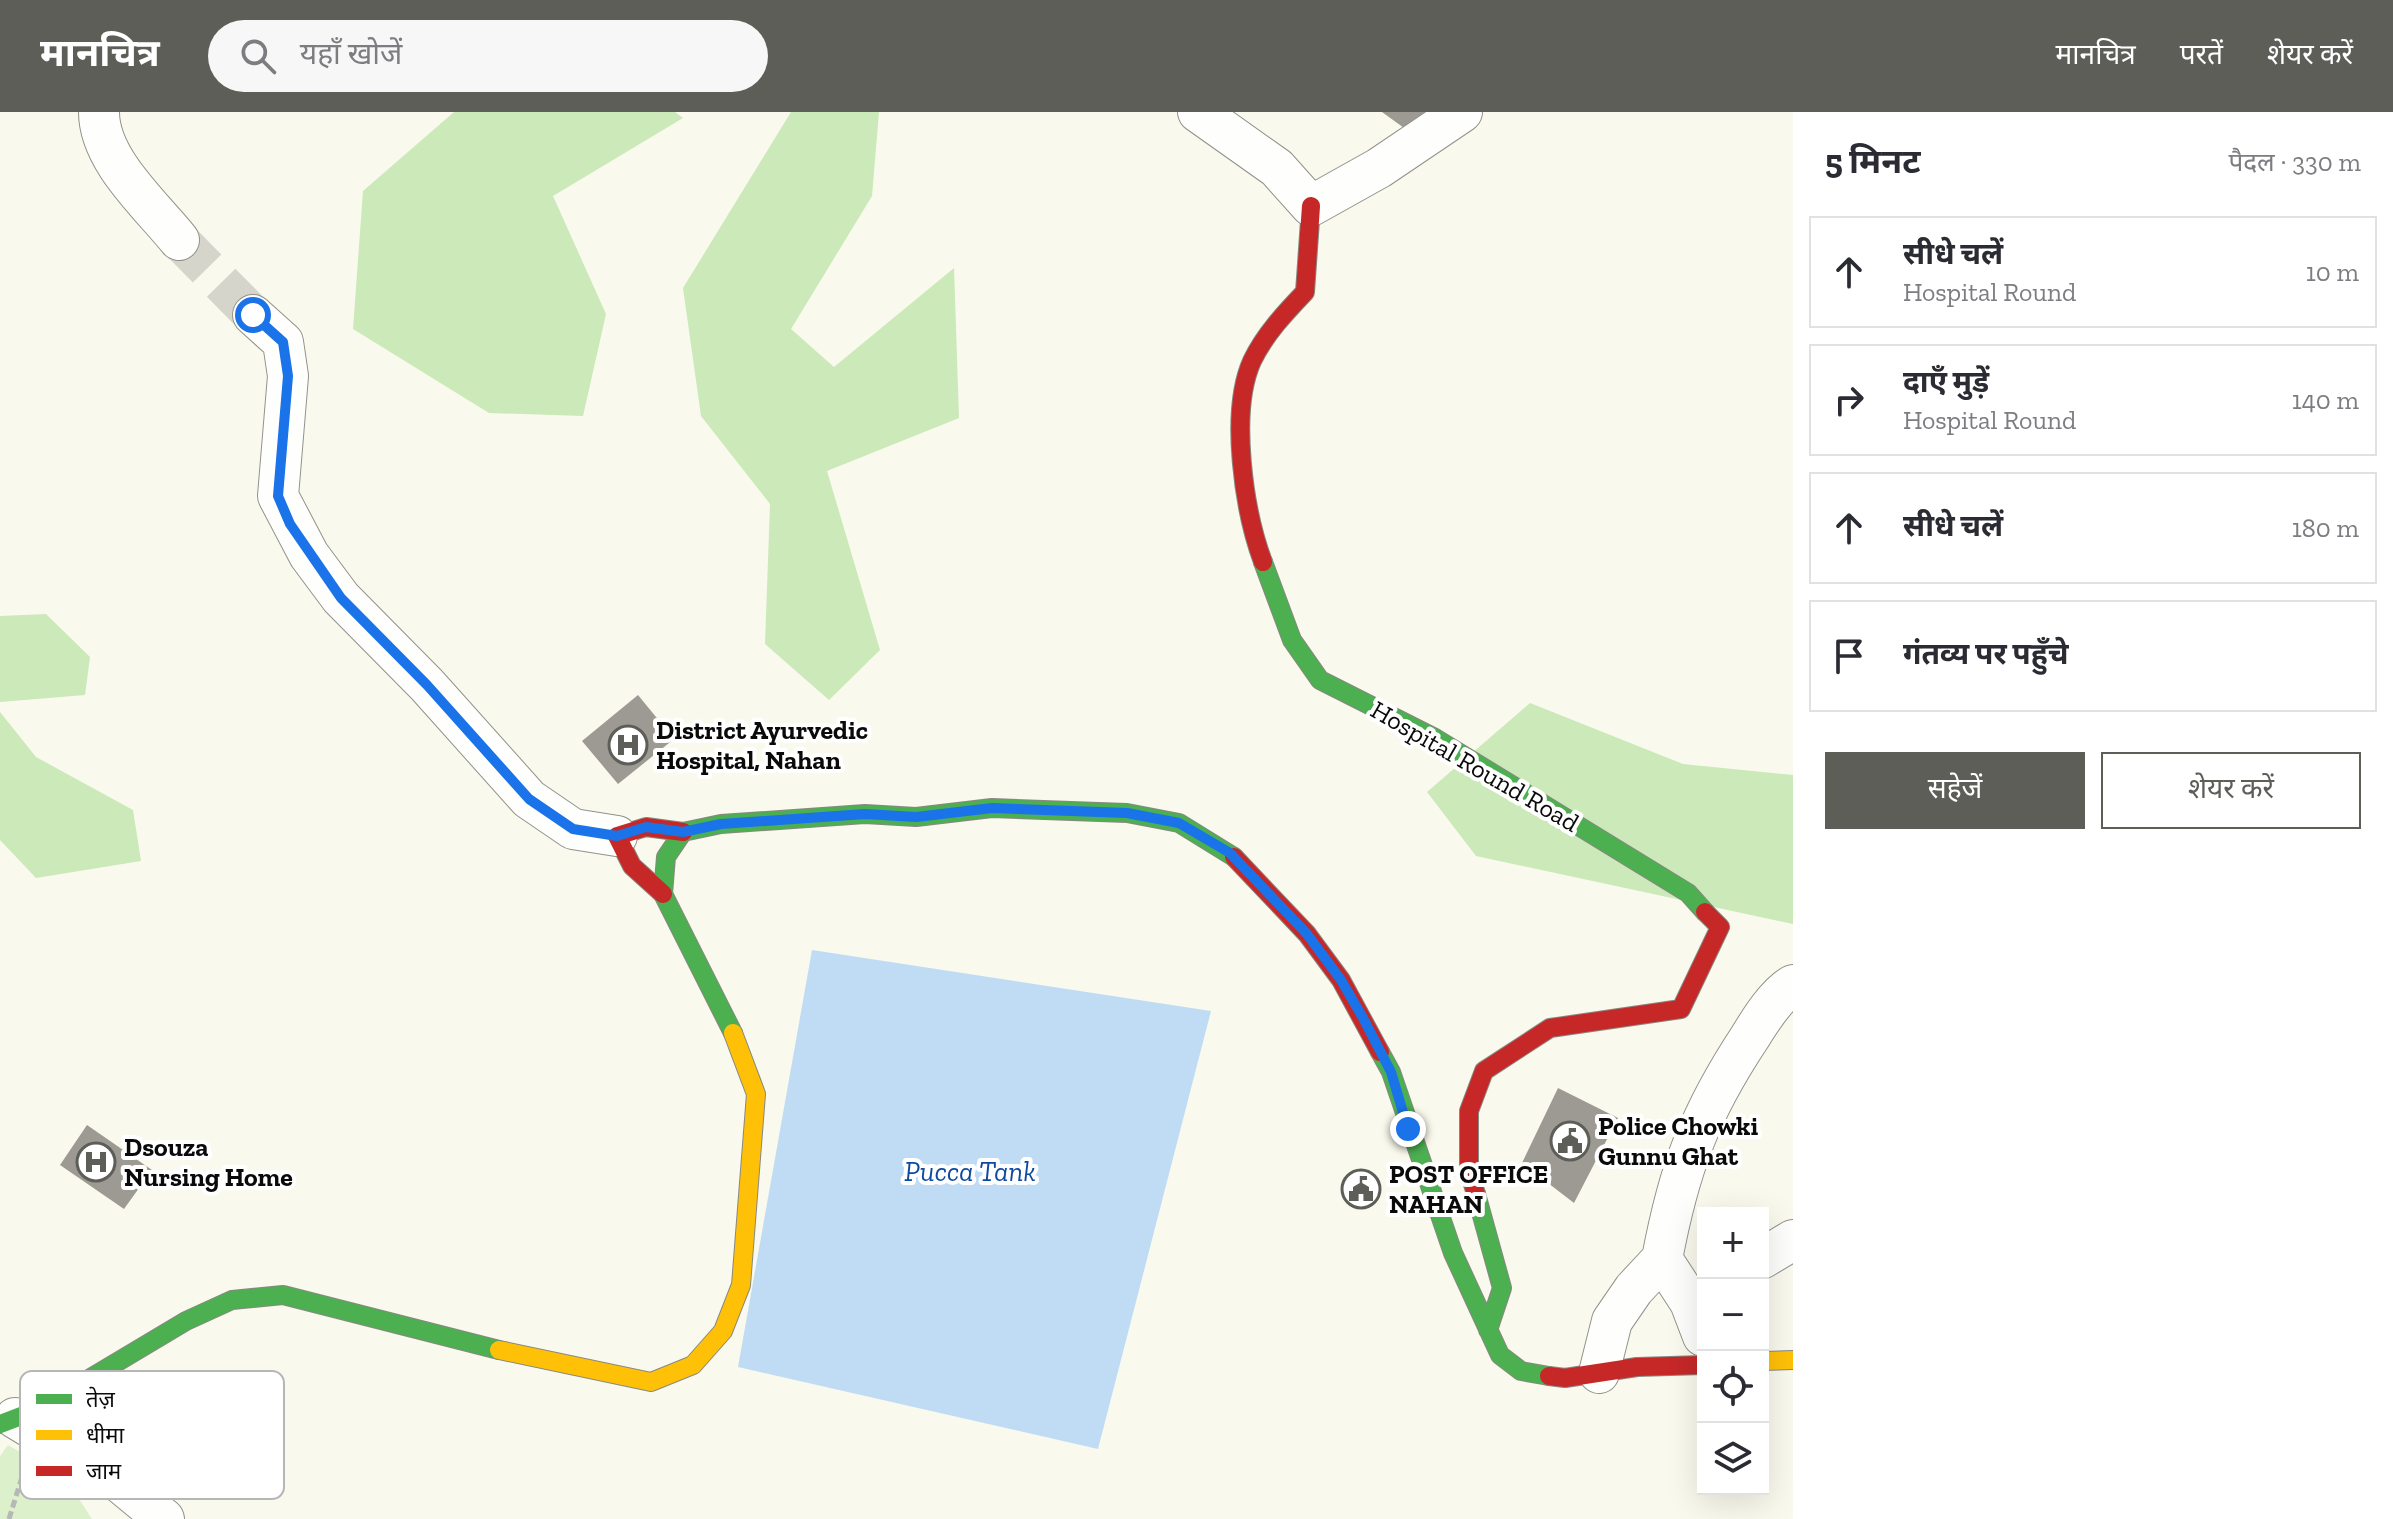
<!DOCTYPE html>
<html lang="hi">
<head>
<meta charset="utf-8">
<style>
  :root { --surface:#fff; --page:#f7f7f7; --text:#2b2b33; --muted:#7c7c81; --line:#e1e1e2; --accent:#5e5e59 }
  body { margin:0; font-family:"Zilla Slab","Noto Sans Devanagari",serif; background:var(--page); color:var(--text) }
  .controls { position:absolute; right:24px; bottom:24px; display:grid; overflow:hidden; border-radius:0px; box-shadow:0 8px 32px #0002 }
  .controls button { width:72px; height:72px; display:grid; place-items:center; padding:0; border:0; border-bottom:2px solid var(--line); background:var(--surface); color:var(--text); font:40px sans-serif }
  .stop { position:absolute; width:24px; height:24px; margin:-18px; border:6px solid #1a73e8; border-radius:50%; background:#fff }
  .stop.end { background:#1a73e8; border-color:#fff; box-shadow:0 2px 8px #0008 }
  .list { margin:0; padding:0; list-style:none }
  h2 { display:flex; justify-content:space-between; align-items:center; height:104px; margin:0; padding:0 32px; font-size:34px }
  h2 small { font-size:26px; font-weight:400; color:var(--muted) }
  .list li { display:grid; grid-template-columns:52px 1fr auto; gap:24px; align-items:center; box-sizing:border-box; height:112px; margin:0 16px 16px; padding:0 16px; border:2px solid var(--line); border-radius:0px }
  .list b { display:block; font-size:30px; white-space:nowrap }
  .list p { margin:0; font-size:26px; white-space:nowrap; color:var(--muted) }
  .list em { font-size:26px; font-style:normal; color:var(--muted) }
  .actions { display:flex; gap:16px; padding:24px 32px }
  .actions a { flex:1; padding:18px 0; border:2px solid var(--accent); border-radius:0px; text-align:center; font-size:28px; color:var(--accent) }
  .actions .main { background:var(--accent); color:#fff }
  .icon { flex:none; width:44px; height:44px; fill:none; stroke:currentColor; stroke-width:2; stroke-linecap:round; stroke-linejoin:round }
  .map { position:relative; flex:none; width:1793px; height:1407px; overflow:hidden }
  header { display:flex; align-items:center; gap:48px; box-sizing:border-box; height:112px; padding:0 40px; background:var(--accent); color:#fff }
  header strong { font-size:38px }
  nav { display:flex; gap:44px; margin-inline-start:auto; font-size:28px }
  .search { width:560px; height:72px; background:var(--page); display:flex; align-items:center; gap:20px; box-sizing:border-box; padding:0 28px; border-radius:44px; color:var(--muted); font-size:30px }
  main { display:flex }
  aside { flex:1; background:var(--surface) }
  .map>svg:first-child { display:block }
  .green { fill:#dcf1cb }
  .forest { fill:#cbe9b9 }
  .water { fill:#c0dcf5 }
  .building { fill:#9c9a93 }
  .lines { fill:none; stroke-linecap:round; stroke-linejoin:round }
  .street-tunnel { stroke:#d5d5cb; stroke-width:40; stroke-dasharray:40 20; stroke-linecap:butt }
  .street-casing { stroke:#92928c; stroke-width:42 }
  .fast-casing { stroke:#888883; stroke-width:20 }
  .slow-casing { stroke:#888883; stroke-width:20 }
  .jam-casing { stroke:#888883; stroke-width:20 }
  .path { stroke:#b7b7b5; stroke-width:5; stroke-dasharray:8 4; stroke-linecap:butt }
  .street { stroke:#fefefc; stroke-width:40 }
  .fast { stroke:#4caf50; stroke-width:18 }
  .slow { stroke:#ffc107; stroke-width:18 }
  .jam { stroke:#c62828; stroke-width:18 }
  .route { stroke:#1a73e8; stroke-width:10 }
  .labels { text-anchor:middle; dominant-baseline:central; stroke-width:8; stroke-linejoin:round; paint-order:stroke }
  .poi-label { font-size:26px; font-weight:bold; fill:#0a0a0a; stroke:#fff; text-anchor:start }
  .street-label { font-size:26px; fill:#0a0a0a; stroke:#fff }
  .water-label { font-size:28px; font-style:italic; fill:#0e4ba0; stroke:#fff }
  .key { fill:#fff; stroke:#b6b6b6; stroke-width:2 }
  .key-label { font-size:22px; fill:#0a0a0a }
</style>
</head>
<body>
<header>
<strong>मानचित्र</strong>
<div class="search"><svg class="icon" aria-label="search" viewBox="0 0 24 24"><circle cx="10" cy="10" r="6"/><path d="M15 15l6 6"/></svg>यहाँ खोजें</div>
<nav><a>मानचित्र</a><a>परतें</a><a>शेयर करें</a></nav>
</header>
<main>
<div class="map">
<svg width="1793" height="1407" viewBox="0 0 1793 1407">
  <rect width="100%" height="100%" fill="#f9f9ed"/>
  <!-- green -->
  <path class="green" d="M8,1333L66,1367L92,1407H0V1344Z"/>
  <!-- forest -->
  <path class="forest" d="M454,0H675L683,6L553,84L606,202L583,304L489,301L353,217L363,79Z
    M791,0H879L872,84L791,217L834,255L954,156L959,306L827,359L880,538L829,588L765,532L770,392L701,304L683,176Z
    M46,502L90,545L85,583L0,590V504Z
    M1530,591L1683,652L1793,663V812L1476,744L1427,680Z
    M0,600L36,645L133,698L141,749L36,766L0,728Z"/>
  <!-- water -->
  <path class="water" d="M812,838L1211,899L1098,1337L738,1255Z"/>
  <!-- building -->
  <path class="building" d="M1382,0H1427L1411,21Z
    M638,583L674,627L618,672L582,629Z
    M1558,976L1618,1006L1574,1091L1522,1051Z
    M87,1013L152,1058L124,1097L60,1053Z"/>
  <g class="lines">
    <!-- street-tunnel -->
    <path class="street-tunnel" d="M179,128L253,203"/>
    <defs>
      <path id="street" d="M99,0C99,48 150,92 179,128
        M1198,0L1277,56L1311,94L1379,56L1462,0
        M253,203L283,230L288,264L278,384L309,443L341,486L427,573L529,687L573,717L617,724
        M1763,1146L1793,1128
        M1662,1147C1679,1057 1699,1002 1750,925C1761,907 1776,883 1793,873
        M1599,1261L1612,1209L1634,1177L1662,1147L1690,1190L1703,1224
        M15,1306L117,1368L164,1407"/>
      <path id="fast" d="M1263,450L1292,528L1320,568L1435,626L1688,781L1705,800
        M733,921L663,782L666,745L683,720L721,712L865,702L916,705L992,696L1127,701L1179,711L1234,745
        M1380,940L1391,960L1453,1141L1500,1243L1521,1259L1549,1264
        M1476,1082L1502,1176L1488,1218
        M0,1312L37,1298L186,1209L232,1188L283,1183L499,1238"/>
      <path id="slow" d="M499,1238L651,1270L693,1253L723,1219L741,1173L756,982L733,921
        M1763,1249L1793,1248"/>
      <path id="jam" d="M1263,450C1244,399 1229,300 1252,249C1265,222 1285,201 1305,180L1311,94
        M1234,745L1307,822L1341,868L1380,940
        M663,782L632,754L617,724L646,715L683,720
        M1476,1082L1469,1059V999L1484,959L1550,916L1681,897L1720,815L1705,800
        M1549,1264L1565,1266L1637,1255L1703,1253"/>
    </defs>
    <!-- street casing -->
    <use href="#street" class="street-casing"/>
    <!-- fast casing -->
    <use href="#fast" class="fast-casing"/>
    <!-- slow casing -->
    <use href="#slow" class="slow-casing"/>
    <!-- jam casing -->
    <use href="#jam" class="jam-casing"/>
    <!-- path -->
    <path class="path" d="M9,1407L26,1352"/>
    <!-- street -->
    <use href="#street" class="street"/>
    <!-- fast -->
    <use href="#fast" class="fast"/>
    <!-- slow -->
    <use href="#slow" class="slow"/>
    <!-- jam -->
    <use href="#jam" class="jam"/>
  </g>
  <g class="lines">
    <!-- route -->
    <path class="route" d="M253,203L283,230L288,264L278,384L290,412L341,486L427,573L529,687L573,717L617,724L646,715L683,720L721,712L865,702L916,705L992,696L1127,701L1179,711L1230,741L1307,822L1341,868L1363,906L1391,960L1408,1017"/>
  </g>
  <!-- icons -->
  <defs>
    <symbol id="hospital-ring" viewBox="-11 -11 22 22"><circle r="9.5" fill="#fff" stroke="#5e5e59" stroke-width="1.5"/><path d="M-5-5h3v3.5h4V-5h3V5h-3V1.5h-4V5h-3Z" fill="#5e5e59"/></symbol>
    <symbol id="civic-ring" viewBox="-11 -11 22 22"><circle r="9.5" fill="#fff" stroke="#5e5e59" stroke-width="1.5"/><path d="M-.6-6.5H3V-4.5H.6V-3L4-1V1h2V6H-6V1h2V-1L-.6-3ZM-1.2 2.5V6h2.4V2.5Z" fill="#5e5e59"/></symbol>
  </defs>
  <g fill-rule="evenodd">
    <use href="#hospital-ring" x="606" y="611" width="44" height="44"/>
    <use href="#civic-ring" x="1548" y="1007" width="44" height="44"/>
    <use href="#hospital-ring" x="74" y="1028" width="44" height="44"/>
    <use href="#civic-ring" x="1339" y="1055" width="44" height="44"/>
  </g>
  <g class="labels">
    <!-- poi labels -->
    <g class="poi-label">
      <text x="656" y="618">District Ayurvedic<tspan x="656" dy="30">Hospital, Nahan</tspan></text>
      <text x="1598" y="1014">Police Chowki<tspan x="1598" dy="30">Gunnu Ghat</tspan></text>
      <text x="124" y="1035">Dsouza<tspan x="124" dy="30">Nursing Home</tspan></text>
      <text x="1389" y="1062">POST OFFICE<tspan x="1389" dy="30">NAHAN</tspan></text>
    </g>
    <!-- street labels -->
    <g class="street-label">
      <text transform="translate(1475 654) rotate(30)">Hospital Round Road</text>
    </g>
    <!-- water labels -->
    <g class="water-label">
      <text x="970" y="1059">Pucca Tank</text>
    </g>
  </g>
  <!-- legend -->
  <rect x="20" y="1259" width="264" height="128" rx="12" class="key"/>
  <rect x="36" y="1282" width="36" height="10" fill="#4caf50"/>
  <rect x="36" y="1318" width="36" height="10" fill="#ffc107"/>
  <rect x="36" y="1354" width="36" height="10" fill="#c62828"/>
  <g class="key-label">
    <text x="86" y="1295">तेज़</text>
    <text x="86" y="1331">धीमा</text>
    <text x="86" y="1367">जाम</text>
  </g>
</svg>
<div class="controls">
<button>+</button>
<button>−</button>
<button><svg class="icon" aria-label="locate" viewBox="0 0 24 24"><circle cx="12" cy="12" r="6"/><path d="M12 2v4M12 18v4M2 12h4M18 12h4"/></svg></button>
<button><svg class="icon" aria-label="layers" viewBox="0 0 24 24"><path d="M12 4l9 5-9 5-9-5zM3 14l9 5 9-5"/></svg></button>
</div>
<div class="stop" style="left:253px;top:203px"></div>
<div class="stop end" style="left:1408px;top:1017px"></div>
</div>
<aside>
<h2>5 मिनट<small>पैदल · 330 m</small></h2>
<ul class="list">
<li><svg class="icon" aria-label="ahead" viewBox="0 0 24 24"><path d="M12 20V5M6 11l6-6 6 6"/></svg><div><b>सीधे चलें</b><p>Hospital Round</p></div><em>10 m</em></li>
<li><svg class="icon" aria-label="right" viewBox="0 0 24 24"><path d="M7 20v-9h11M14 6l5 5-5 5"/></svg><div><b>दाएँ मुड़ें</b><p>Hospital Round</p></div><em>140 m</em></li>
<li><svg class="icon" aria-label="ahead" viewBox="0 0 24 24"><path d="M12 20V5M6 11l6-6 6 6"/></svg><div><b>सीधे चलें</b></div><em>180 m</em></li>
<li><svg class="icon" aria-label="arrive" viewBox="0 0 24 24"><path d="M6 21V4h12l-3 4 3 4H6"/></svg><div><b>गंतव्य पर पहुँचे</b></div></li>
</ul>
<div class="actions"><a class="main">सहेजें</a><a>शेयर करें</a></div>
</aside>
</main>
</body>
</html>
